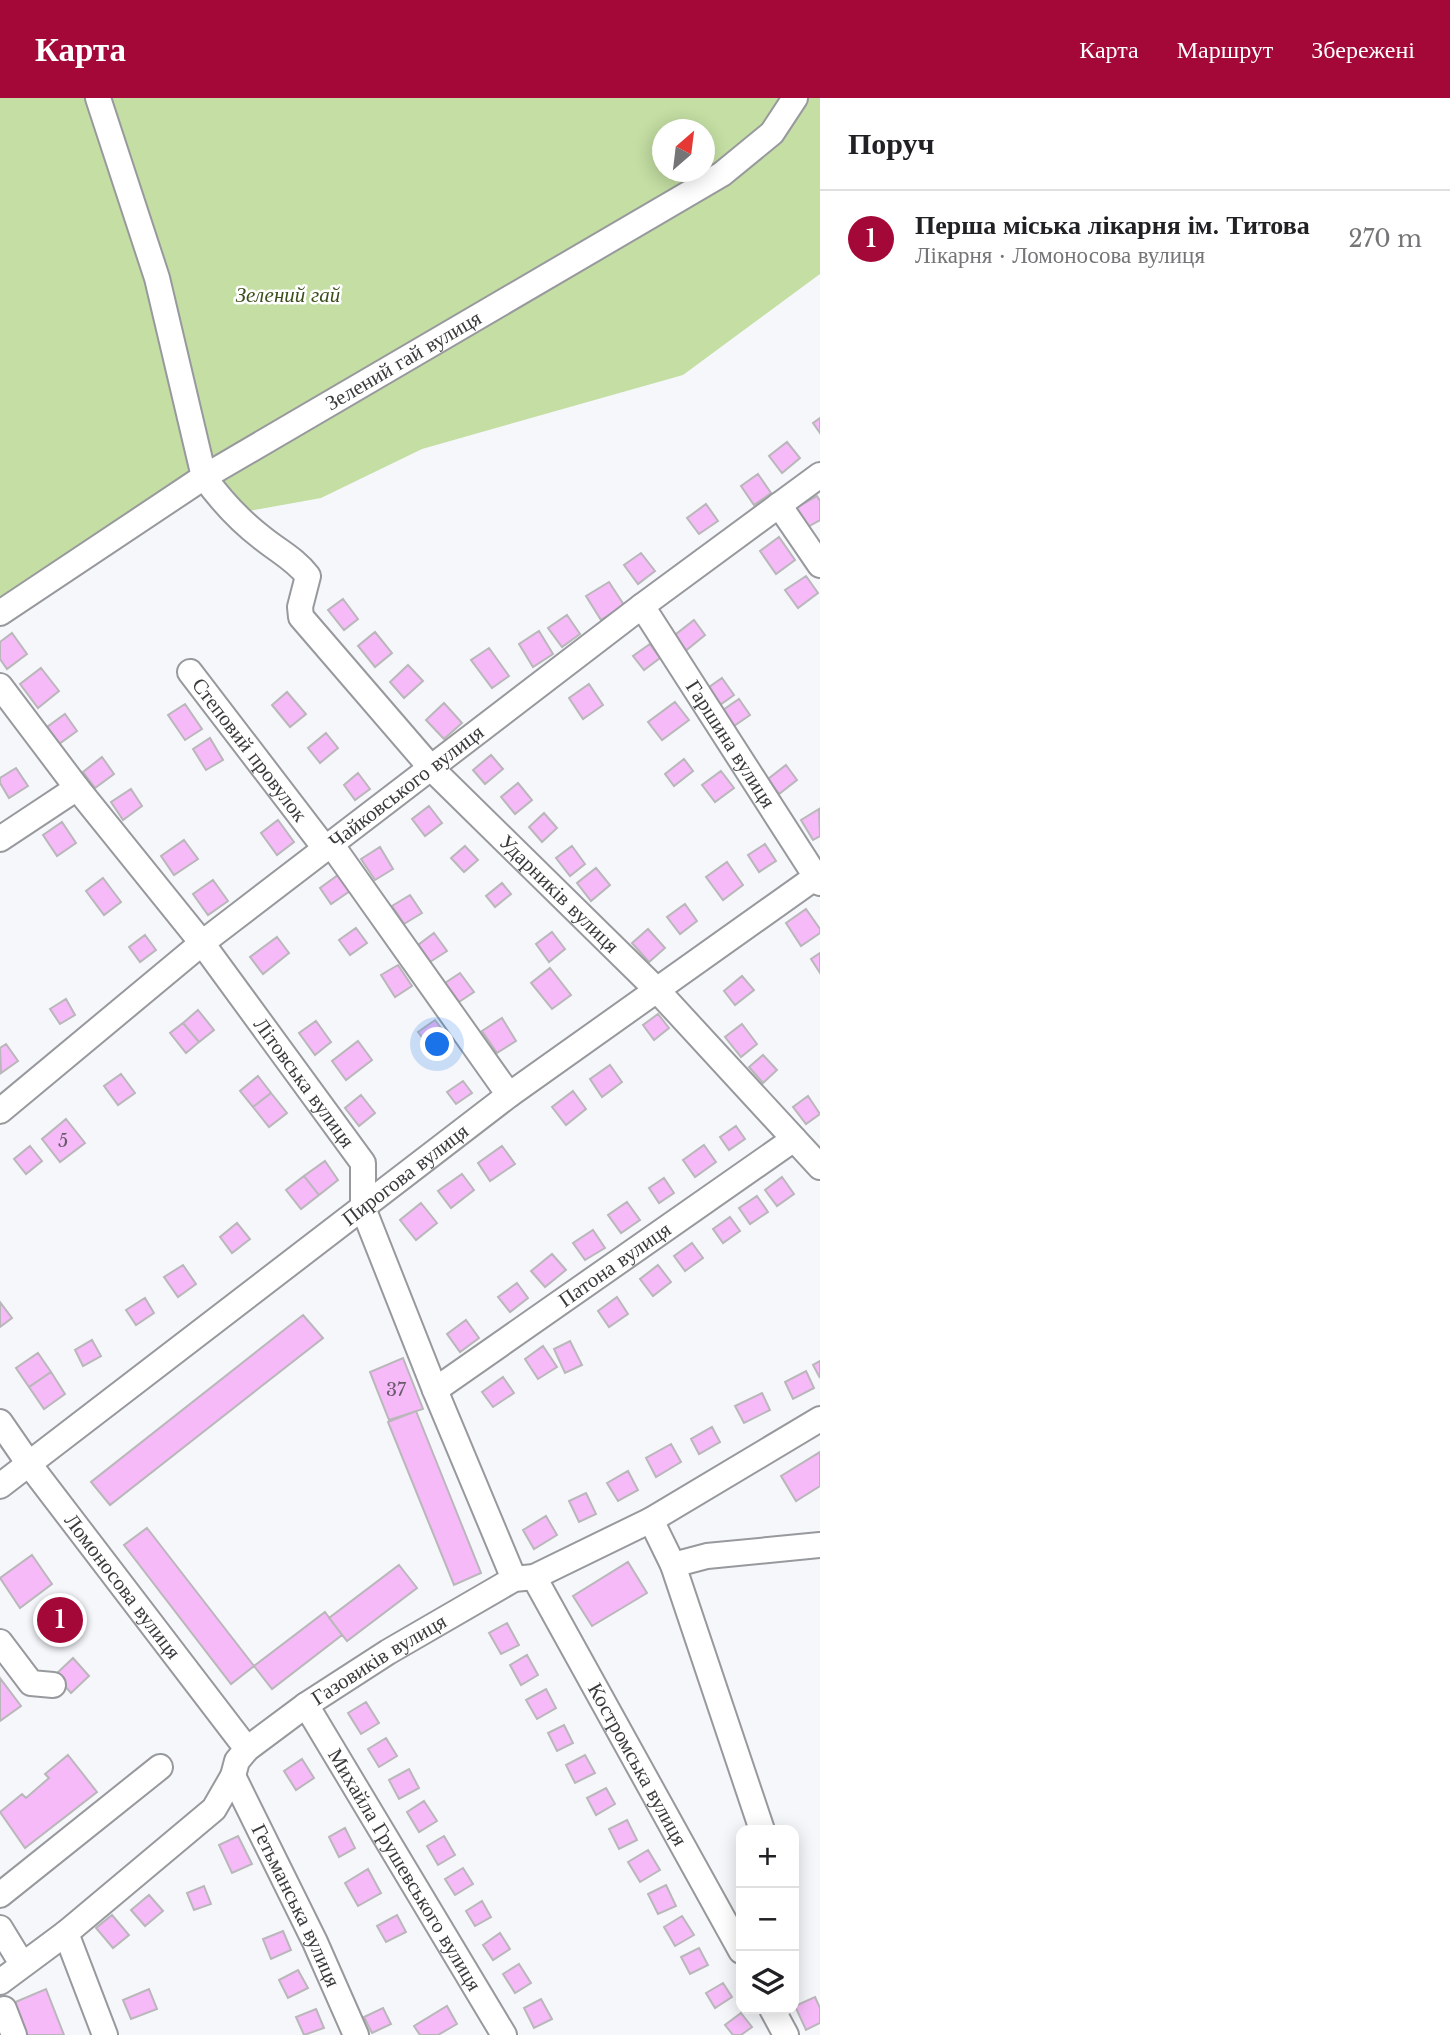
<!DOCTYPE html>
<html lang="uk">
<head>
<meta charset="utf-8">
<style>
  :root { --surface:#fff; --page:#f2f2f2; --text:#202124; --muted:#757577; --line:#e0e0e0; --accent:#a40838 }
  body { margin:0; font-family:"Libre Baskerville",serif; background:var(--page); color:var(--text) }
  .controls { position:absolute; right:21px; bottom:21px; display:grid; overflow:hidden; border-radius:14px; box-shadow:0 4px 18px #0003 }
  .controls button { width:63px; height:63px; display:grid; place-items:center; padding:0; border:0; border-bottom:2px solid var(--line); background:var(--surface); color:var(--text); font:35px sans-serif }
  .compass { position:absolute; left:652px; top:21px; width:63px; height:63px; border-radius:50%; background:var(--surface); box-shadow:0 4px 18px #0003; rotate:28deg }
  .you { position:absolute; left:438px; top:947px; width:24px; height:24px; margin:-18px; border:5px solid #fff; border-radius:50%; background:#1a73e8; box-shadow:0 0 0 10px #1a73e833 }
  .badge { display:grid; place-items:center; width:46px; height:46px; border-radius:50%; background:var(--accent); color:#fff; font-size:23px; font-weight:700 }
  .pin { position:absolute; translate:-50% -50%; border:4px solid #fff; box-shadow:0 2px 7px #0006 }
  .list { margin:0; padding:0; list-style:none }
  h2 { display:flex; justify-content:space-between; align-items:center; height:91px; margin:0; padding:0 28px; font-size:30px }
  h2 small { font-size:23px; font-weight:400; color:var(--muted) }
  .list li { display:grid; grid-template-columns:46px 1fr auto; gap:21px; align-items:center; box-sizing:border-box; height:98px; padding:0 28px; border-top:2px solid var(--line) }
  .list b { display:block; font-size:26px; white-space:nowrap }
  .list p { margin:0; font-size:23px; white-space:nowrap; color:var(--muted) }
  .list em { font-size:23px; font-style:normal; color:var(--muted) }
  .icon { flex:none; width:38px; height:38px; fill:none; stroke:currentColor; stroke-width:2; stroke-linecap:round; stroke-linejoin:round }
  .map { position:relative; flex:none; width:820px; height:1937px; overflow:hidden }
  header { display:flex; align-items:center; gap:42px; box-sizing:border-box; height:98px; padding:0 35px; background:var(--accent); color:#fff }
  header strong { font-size:33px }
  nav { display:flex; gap:38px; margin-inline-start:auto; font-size:24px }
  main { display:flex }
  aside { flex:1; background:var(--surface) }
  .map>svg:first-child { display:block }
  .green { fill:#c4dea3; fill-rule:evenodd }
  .building { fill:#f5baf7; stroke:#bab7ba; stroke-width:2 }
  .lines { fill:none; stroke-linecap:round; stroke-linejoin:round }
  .minor-casing { stroke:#97999d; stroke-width:28 }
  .minor { stroke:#fff; stroke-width:24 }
  .labels { text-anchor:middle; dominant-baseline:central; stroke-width:5; stroke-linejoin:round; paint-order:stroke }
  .number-label { font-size:18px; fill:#6a5b6c }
  .park-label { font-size:21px; font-style:italic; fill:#3b4f1b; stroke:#fff }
  .street-label { font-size:21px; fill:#3b3b3d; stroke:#fff }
</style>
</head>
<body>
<header>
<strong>Карта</strong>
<nav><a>Карта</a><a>Маршрут</a><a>Збережені</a></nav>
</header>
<main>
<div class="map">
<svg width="820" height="1937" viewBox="0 0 820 1937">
  <rect width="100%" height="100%" fill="#f5f7fb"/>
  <!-- green -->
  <path class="green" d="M0,0H820V176L683,277L422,351L321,400L249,413L226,385L210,398L192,377L0,509ZM662,32H704V74H662Z"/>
  <!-- building -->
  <path class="building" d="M820,320V335L813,325Z
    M787,344L800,360L782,375L769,358Z
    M758,376L771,395L754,407L741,388Z
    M817,398L820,403V422L806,430L795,410Z
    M706,406L718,423L699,436L687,420Z
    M779,439L795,462L776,476L760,453Z
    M641,455L655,473L638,486L624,467Z
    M806,478L818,495L798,510L785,492Z
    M609,484L624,507L601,522L586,498Z
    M343,501L358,521L344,532L328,512Z
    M567,517L580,536L562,549L548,530Z
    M694,522L705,537L683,555L671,540Z
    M539,533L553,556L533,569L519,546Z
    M375,534L392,555L375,569L358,548Z
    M12,535L27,556L7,571L0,561V544Z
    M650,546L660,560L644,572L633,558Z
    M489,550L509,578L492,590L471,562Z
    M408,567L423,583L404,600L390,584Z
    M41,570L59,593L38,610L20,586Z
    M722,580L734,597L717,609L705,592Z
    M589,586L603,607L583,621L569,600Z
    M287,594L306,616L290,629L272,607Z
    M739,601L750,617L731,630L720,614Z
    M675,604L689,622L662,642L648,624Z
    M444,605L462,625L444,641L426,622Z
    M185,606L202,631L185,642L168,617Z
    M65,616L77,633L59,646L47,629Z
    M326,635L338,650L320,665L308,650Z
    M210,640L223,662L206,672L193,651Z
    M491,657L503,671L485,686L473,672Z
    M102,659L114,676L95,690L83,674Z
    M684,661L693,673L674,688L665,676Z
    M786,667L797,682L779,696L768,681Z
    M16,670L28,688L9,700L0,685V680Z
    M721,673L734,690L715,704L702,687Z
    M358,675L370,691L355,702L344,687Z
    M518,685L532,702L515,716L501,699Z
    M131,691L142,708L123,722L111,704Z
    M429,708L442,725L425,738L412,721Z
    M819,711L820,738L813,742L801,722Z
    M544,715L557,730L542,744L529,729Z
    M278,722L294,744L277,757L261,735Z
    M62,724L76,745L57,758L43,737Z
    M184,742L198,761L174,777L161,758Z
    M765,746L776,763L759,774L748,757Z
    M465,748L478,762L464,774L451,760Z
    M572,748L585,766L570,778L556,760Z
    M380,749L393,771L375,782L361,761Z
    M727,764L743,787L723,802L706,779Z
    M596,770L610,787L591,803L577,785Z
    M338,777L350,793L331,806L320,790Z
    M103,780L121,804L104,817L86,793Z
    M213,782L228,803L208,817L193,796Z
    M502,785L511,796L495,809L486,798Z
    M410,797L422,815L404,826L392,808Z
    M685,806L697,823L680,836L667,819Z
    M806,811L820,831V835L801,848L786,825Z
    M356,830L367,845L350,857L339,842Z
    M648,831L665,850L649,864L632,845Z
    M552,834L565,851L549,864L536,846Z
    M434,835L447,853L430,864L418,847Z
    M145,837L156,852L140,864L129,849Z
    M277,839L289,855L263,876L250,859Z
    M820,855V875L811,861Z
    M398,867L412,888L395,899L381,877Z
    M550,870L571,897L552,911L531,885Z
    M460,875L474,894L459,904L445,885Z
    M742,878L754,892L735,907L724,893Z
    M66,901L75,917L60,926L50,911Z
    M198,912L214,932L199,944L183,925Z
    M658,916L669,930L654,942L643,927Z
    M502,920L516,943L497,955L482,933Z
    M435,922L448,939L431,951L418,934Z
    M316,923L331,944L315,957L299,935Z
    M183,925L199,944L186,955L170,935Z
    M742,926L757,946L741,959L725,939Z
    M358,943L372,962L346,982L332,963Z
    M6,946L18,963L1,975L0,950Z
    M763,957L777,972L763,985L749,969Z
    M610,967L622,984L602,999L590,981Z
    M121,976L135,995L118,1007L104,988Z
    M258,978L271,995L253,1009L240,993Z
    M463,983L472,995L456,1006L447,994Z
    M573,993L586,1011L566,1027L552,1009Z
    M271,995L287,1015L269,1029L253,1009Z
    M361,997L375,1015L359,1028L345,1010Z
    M808,998L820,1016L806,1026L793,1009Z
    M66,1021L85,1045L60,1064L42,1041Z
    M736,1028L745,1041L729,1052L720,1039Z
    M704,1047L716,1064L695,1079L683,1062Z
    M30,1048L42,1063L26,1076L14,1061Z
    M502,1048L515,1066L490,1083L478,1065Z
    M325,1063L338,1082L319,1097L304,1078Z
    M462,1076L474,1092L451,1110L438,1093Z
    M304,1078L319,1097L301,1111L286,1092Z
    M782,1079L794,1096L777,1108L765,1092Z
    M664,1080L674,1095L659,1105L649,1090Z
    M757,1098L768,1114L750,1126L739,1110Z
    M627,1104L640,1122L621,1135L608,1117Z
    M421,1105L437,1125L416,1142L400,1122Z
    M730,1119L740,1133L723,1145L713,1131Z
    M237,1125L250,1141L232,1155L220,1139Z
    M593,1132L605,1150L585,1162L573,1145Z
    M692,1145L703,1160L685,1173L674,1158Z
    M552,1156L566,1172L545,1189L531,1173Z
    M183,1167L196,1186L178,1199L164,1179Z
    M658,1167L671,1184L653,1198L640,1181Z
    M517,1185L528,1200L510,1214L498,1199Z
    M617,1199L628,1216L609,1229L598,1213Z
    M145,1200L154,1215L136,1227L126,1212Z
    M0,1204L12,1220L0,1229Z
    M303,1217L323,1240L110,1407L91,1384Z
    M466,1222L479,1240L460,1254L447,1236Z
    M92,1242L101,1258L83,1268L75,1252Z
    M570,1243L582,1267L565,1275L554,1251Z
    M543,1248L557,1269L538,1281L525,1261Z
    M38,1255L51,1274L29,1289L16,1270Z
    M403,1260L423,1311L389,1322L370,1274Z
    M820,1263V1280L813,1267Z
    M806,1273L814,1290L793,1301L785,1284Z
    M51,1274L65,1296L44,1311L29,1289Z
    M503,1279L514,1295L493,1309L482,1294Z
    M762,1295L770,1312L744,1325L735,1308Z
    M416,1313L481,1475L454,1487L388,1324Z
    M712,1329L720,1344L699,1356L691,1341Z
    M671,1346L681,1364L656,1379L646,1360Z
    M820,1354V1388L796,1403L781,1378Z
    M628,1373L638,1392L618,1403L607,1385Z
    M586,1395L596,1416L579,1424L569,1403Z
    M546,1418L557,1437L534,1451L523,1432Z
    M147,1430L254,1568L231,1586L124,1447Z
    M32,1457L52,1486L20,1510L0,1480Z
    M628,1464L647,1495L592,1528L573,1498Z
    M399,1467L417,1490L347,1543L329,1520Z
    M325,1514L342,1537L272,1591L254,1568Z
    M507,1525L519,1547L501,1556L489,1535Z
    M527,1557L538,1577L521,1587L510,1567Z
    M73,1560L89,1578L71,1595L55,1577Z
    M0,1580L21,1608L0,1623Z
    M546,1591L556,1610L537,1621L526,1602Z
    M366,1604L379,1625L361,1636L348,1615Z
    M564,1627L573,1645L557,1653L548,1635Z
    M386,1640L397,1658L379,1669L368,1651Z
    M68,1657L97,1694L25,1750L0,1714L22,1696L26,1700L49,1680L45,1676Z
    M585,1657L595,1675L575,1685L566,1667Z
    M302,1661L314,1680L296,1692L284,1673Z
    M409,1671L419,1690L399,1701L389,1682Z
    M606,1690L615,1706L596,1717L587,1700Z
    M424,1703L437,1723L419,1734L407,1714Z
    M627,1722L637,1742L619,1751L609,1731Z
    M345,1730L355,1750L339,1759L329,1739Z
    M238,1738L252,1766L232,1775L219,1747Z
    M444,1738L455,1757L438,1767L427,1748Z
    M648,1752L660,1772L640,1784L628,1764Z
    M463,1770L473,1786L455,1797L445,1781Z
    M368,1771L381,1795L358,1808L345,1785Z
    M666,1787L676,1808L658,1816L648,1796Z
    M204,1788L211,1806L194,1812L187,1795Z
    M149,1797L163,1813L145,1828L131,1812Z
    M482,1803L491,1819L475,1828L466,1813Z
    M112,1817L129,1837L113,1850L96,1830Z
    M397,1817L406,1834L386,1844L377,1828Z
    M682,1818L694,1837L675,1848L664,1829Z
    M283,1833L291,1852L271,1861L263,1841Z
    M500,1835L510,1851L493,1862L483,1847Z
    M699,1850L708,1867L690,1876L681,1859Z
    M519,1866L531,1885L515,1895L503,1876Z
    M298,1872L308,1890L288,1900L279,1882Z
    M723,1885L732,1899L715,1910L706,1895Z
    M46,1891L64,1937H26L13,1905Z
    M149,1891L157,1911L131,1921L123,1902Z
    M815,1899L820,1910V1925L806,1932L795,1908Z
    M541,1901L552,1921L534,1930L524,1910Z
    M447,1908L457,1926L438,1937H420L414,1928Z
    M383,1910L391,1926L372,1935L364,1919Z
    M316,1911L324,1930L304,1937L296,1919Z
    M741,1915L752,1929L741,1937H733L725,1927Z"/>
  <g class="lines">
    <defs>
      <g id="minor">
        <path id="s1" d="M98,0L157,180L204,379C220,401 239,422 261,439C278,453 295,461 308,478L300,509L301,519L432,671L656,891L820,1069"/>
        <path d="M779,407L820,467"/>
        <path id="s2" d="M642,508L820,785"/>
        <path id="s3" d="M0,515L204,379L722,76L772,35L795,0"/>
        <path id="s4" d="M190,574L321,745L331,746L509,997"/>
        <path id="s5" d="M0,588L77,690L202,845L363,1065V1110L435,1292L514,1481"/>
        <path d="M0,741L77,690"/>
        <path id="s6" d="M0,1013L202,845L642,508L820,377"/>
        <path id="s7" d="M435,1292L794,1041"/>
        <path id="s8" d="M0,1324L29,1366L247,1651"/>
        <path id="s9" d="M0,1388L509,997L820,776"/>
        <path d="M651,1422L673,1467L762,1732"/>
        <path d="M673,1467L707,1458L820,1447"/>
        <path id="s10" d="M534,1479L741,1853"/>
        <path d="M0,1544L31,1585L53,1587"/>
        <path id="s11" d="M306,1607L504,1937"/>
        <path id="s12" d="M233,1678L315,1844L356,1937"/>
        <path d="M0,1797L160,1669"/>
        <path d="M0,1830L22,1866"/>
        <path d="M66,1835L105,1937"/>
        <path id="s13" d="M0,1884L66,1835L214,1711L233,1678L237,1663L247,1651L306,1607L388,1554L514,1481L534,1479L651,1422L820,1321"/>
        <path d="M4,1911L14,1937"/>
        <path d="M772,1911L786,1937"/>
      </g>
    </defs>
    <!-- minor casing -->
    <use href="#minor" class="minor-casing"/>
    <!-- minor -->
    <use href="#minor" class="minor"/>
  </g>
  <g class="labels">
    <!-- number labels -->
    <g class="number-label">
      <text x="63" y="1043">5</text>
      <text x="396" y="1292">37</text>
    </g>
    <!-- park labels -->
    <g class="park-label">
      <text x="288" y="197">Зелений гай</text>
    </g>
    <!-- street labels -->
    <g class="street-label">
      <text stroke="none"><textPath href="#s3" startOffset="476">Зелений гай вулиця</textPath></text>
      <text stroke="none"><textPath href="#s2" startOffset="164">Гаршина вулиця</textPath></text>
      <text stroke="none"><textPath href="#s4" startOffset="98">Степовий провулок</textPath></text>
      <text stroke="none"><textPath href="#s6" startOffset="520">Чайковського вулиця</textPath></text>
      <text stroke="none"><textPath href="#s1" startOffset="959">Ударників вулиця</textPath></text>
      <text stroke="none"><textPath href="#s5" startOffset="500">Літовська вулиця</textPath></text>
      <text stroke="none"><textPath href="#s9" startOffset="511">Пирогова вулиця</textPath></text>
      <text stroke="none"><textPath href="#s7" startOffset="219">Патона вулиця</textPath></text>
      <text stroke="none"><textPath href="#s8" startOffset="205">Ломоносова вулиця</textPath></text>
      <text stroke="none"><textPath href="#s13" startOffset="504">Газовиків вулиця</textPath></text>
      <text stroke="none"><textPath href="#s10" startOffset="214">Костромська вулиця</textPath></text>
      <text stroke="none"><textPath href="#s11" startOffset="192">Михайла Грушевського вулиця</textPath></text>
      <text stroke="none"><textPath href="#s12" startOffset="144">Гетьманська вулиця</textPath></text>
    </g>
  </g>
</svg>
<div class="controls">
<button>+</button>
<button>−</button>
<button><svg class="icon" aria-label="layers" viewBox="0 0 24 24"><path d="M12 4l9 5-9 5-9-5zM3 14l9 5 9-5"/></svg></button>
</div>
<svg class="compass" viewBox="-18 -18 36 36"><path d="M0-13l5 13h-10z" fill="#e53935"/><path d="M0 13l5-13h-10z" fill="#757577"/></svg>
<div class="you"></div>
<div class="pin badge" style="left:60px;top:1522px">1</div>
</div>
<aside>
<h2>Поруч<small></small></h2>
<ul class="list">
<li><span class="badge">1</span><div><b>Перша міська лікарня ім. Титова</b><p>Лікарня · Ломоносова вулиця</p></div><em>270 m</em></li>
</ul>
</aside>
</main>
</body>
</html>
